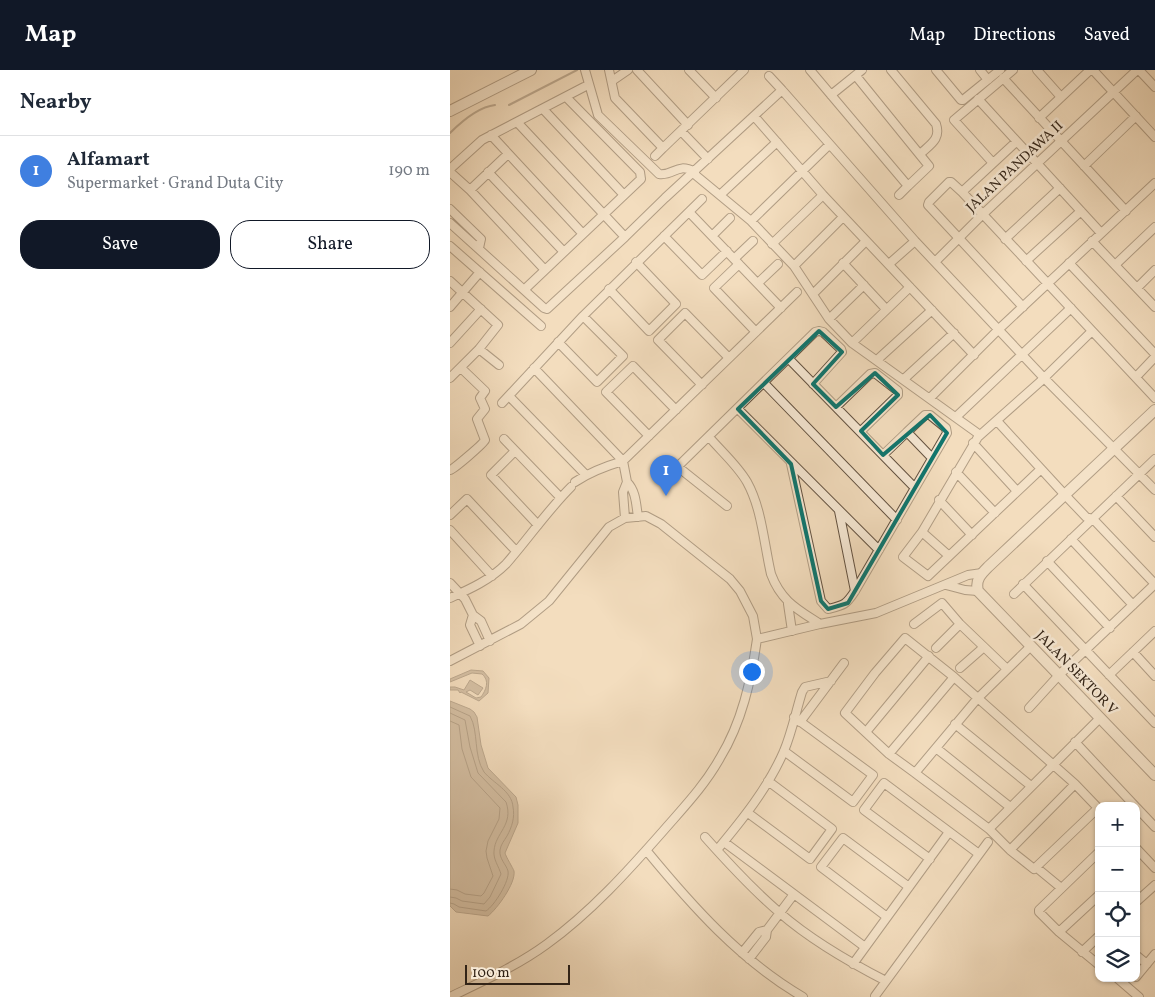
<!DOCTYPE html>
<html lang="en">
<head>
<meta charset="utf-8">
<style>
  :root { --surface:#fff; --page:#f2f2f3; --text:#1f2937; --muted:#747a83; --line:#e0e1e3; --accent:#111827 }
  body { margin:0; font-family:Vollkorn,serif; background:var(--page); color:var(--text) }
  .controls { position:absolute; right:15px; bottom:15px; display:grid; overflow:hidden; border-radius:10px; box-shadow:0 1px 4px #0004 }
  .controls button { width:45px; height:45px; display:grid; place-items:center; padding:0; border:0; border-bottom:1px solid var(--line); background:var(--surface); color:var(--text); font:25px sans-serif }
  .scale { position:absolute; left:15px; bottom:12px; width:105px; box-sizing:border-box; padding-left:5px; border:2px solid #332417; border-top:0; font-size:14px; line-height:18px; white-space:nowrap; color:#332417; -webkit-text-stroke:4px #f7e9d5; paint-order:stroke }
  .you { position:absolute; left:301px; top:601px; width:18px; height:18px; margin:-12px; border:4px solid #fff; border-radius:50%; background:#1a73e8; box-shadow:0 0 0 8px #1a73e833 }
  .badge { display:grid; place-items:center; width:32px; height:32px; border-radius:50%; background:var(--accent); color:#fff; font-size:16px; font-weight:700 }
  .pin { position:absolute; translate:-50% -41px; filter:drop-shadow(0 1px 2px #0008) }
  .pin::after { content:''; position:absolute; top:26px; width:18px; height:15px; background:inherit; clip-path:polygon(0 0,100% 0,50% 100%) }
  .list { margin:0; padding:0; list-style:none }
  h2 { display:flex; justify-content:space-between; align-items:center; height:65px; margin:0; padding:0 20px; font-size:21px }
  h2 small { font-size:16px; font-weight:400; color:var(--muted) }
  .list li { display:grid; grid-template-columns:32px 1fr auto; gap:15px; align-items:center; box-sizing:border-box; height:70px; padding:0 20px; border-top:1px solid var(--line) }
  .list b { display:block; font-size:19px; white-space:nowrap }
  .list p { margin:0; font-size:16px; white-space:nowrap; color:var(--muted) }
  .list em { font-size:16px; font-style:normal; color:var(--muted) }
  .actions { display:flex; gap:10px; padding:15px 20px }
  .actions a { flex:1; padding:11px 0; border:1px solid var(--accent); border-radius:20px; text-align:center; font-size:18px; color:var(--accent) }
  .actions .main { background:var(--accent); color:#fff }
  .icon { flex:none; width:28px; height:28px; fill:none; stroke:currentColor; stroke-width:2; stroke-linecap:round; stroke-linejoin:round }
  .map { position:relative; flex:none; width:705px; height:927px; overflow:hidden }
  header { display:flex; align-items:center; gap:30px; box-sizing:border-box; height:70px; padding:0 25px; background:var(--accent); color:#fff }
  header strong { font-size:24px }
  nav { display:flex; gap:28px; margin-inline-start:auto; font-size:18px }
  main { display:flex }
  aside { flex:1; background:var(--surface) }
  .map>svg:first-child { display:block }
  .water { fill:#b29e85; stroke:#7f6d59 }
  .lines { fill:none; stroke-linecap:round; stroke-linejoin:round }
  .shore { stroke:#72614e; stroke-width:1 }
  .stream { stroke:#7f6d59; stroke-width:2 }
  .minor-casing { stroke:#635241; stroke-width:10 }
  .tertiary-casing { stroke:#635241; stroke-width:12 }
  .minor { stroke:#f7e9d5; stroke-width:8 }
  .tertiary { stroke:#f7e9d5; stroke-width:10 }
  .marked { fill:none; stroke:#0f766e; stroke-width:4; stroke-linejoin:round }
  .labels { text-anchor:middle; dominant-baseline:central; stroke-width:5; stroke-linejoin:round; paint-order:stroke }
  .street-label { font-size:14px; fill:#332417; stroke:#f7e9d5 }
</style>
</head>
<body>
<header>
<strong>Map</strong>
<nav><a>Map</a><a>Directions</a><a>Saved</a></nav>
</header>
<main>
<aside>
<h2>Nearby<small></small></h2>
<ul class="list">
<li><span class="badge" style="background:#3f7fe0">1</span><div><b>Alfamart</b><p>Supermarket · Grand Duta City</p></div><em>190 m</em></li>
</ul>
<div class="actions"><a class="main">Save</a><a>Share</a></div>
</aside>
<div class="map">
<svg width="705" height="927" viewBox="0 0 705 927">
  <rect width="100%" height="100%" fill="#f3ddbe"/>
  <filter id="stains"><feTurbulence type="fractalNoise" baseFrequency=".004" numOctaves="4"/><feColorMatrix values="0 0 0 0 .2 0 0 0 0 .09 0 0 0 0 .02 0 0 0 .5 -.17"/></filter>
  <radialGradient id="worn" r=".72"><stop offset=".6" stop-color="#630" stop-opacity="0"/><stop offset="1" stop-color="#630" stop-opacity=".3"/></radialGradient>
  <!-- water -->
  <path class="water" d="M21,600L33,601L39,608L38,623L29,631L11,622L10,623L8,620H0V617H5L14,620L20,610L33,618L28,625L20,620L16,622L26,628L31,627C36,620 40,611 32,604L22,603L0,612V609Z
    M0,631L20,639L24,642L27,647L31,675L38,698L66,727L68,735V753L55,783C56,787 63,798 64,801C66,813 47,839 38,846L6,842L0,836Z"/>
  <g class="lines">
    <!-- shore -->
    <path class="shore" d="M0,637L20,646C29,662 23,685 34,702C43,713 62,721 63,737C65,747 62,757 57,766C54,771 51,774 50,780C49,789 56,794 58,801C60,811 44,836 36,841L9,837L4,834L0,833
      M0,643L15,650L20,677L28,703L56,732C64,755 45,763 44,781C43,789 49,797 51,804L40,827L34,834L12,831L6,828L0,827
      M0,651L9,655L12,679L21,707L50,738L49,749L38,771L36,781L37,788L43,806L34,823L31,826L15,824L7,820L0,819"/>
    <!-- stream -->
    <path class="stream" d="M59,35L127,0
      M0,63C12,51 28,37 45,35"/>
    <defs>
      <path id="minor" d="M135,0L148,45L209,104C225,106 226,92 245,102
        M159,0L165,28L213,78L294,0
        M187,0L238,55
        M239,0L266,28
        M360,0L458,116L479,96L406,6
        M441,0L486,54C491,69 481,74 470,84
        M486,0L511,30H513L550,0
        M530,0L538,10
        M587,0L611,27
        M643,0L705,67
        M689,0L705,17
        M319,6L332,20
        M553,8L676,141
        M162,11L178,0
        M381,25L412,0
        M528,29L651,163
        M93,39L174,125
        M304,46L373,125L524,285
        M589,48L640,0
        M67,52L175,167
        M231,61L258,89
        M41,65L133,164
        M205,86L213,78
        M543,93L504,50L563,0
        M634,96L686,46
        M0,99L32,70L134,17
        M0,102L20,120L95,200
        M38,102L114,182
        M243,103L301,151L344,196L379,249L402,273L530,365
        M20,120L58,84
        M512,122L566,72
        M270,125L327,72
        M449,125L458,116
        M0,139L31,169L29,178
        M239,142L331,238
        M301,151L379,75
        M0,153L94,238L97,239L175,167L215,128L332,20L465,171L594,308L705,420
        M214,166L252,205L277,181
        M262,166L280,148
        M555,169L610,118
        M642,171L705,237
        M322,174L373,125
        M0,176L91,256
        M284,189L303,171
        M576,191L631,141
        M485,192L532,145L687,0
        M393,193L436,239
        M619,193L705,284
        M289,194L264,218L306,262
        M439,194L465,171
        M665,195L705,157
        M344,196L393,147
        M0,211L48,255L29,279L0,308
        M308,213L328,194
        M687,218L705,200
        M75,219L191,109L190,102L116,27
        M159,219L199,261L226,234L186,192
        M364,223L416,171
        M0,237L30,202
        M573,237L478,135L479,132L499,112H501L512,122L705,328
        M379,249L414,215
        M108,272L147,312L173,286L133,246
        M0,273L31,239
        M402,273L460,217
        M29,279L49,295
        M339,289L465,418
        M427,290L482,240
        M84,298L173,391L177,412L173,422L175,448
        M686,307L705,287
        M454,309L504,263
        M314,313L447,450
        M252,315L208,270L235,243L279,288
        M59,326L136,405
        M480,328L549,259L705,113
        M52,333L133,246L252,129
        M386,337L420,304L425,303L448,321V325L411,361
        M288,339L429,480
        M506,347L621,238
        M547,351L615,425L636,447L643,449L705,514
        M199,366L156,322L183,296L226,340
        M259,367C272,382 288,396 297,412C312,439 314,474 321,504C331,531 347,539 370,554
        M54,369L110,427
        M523,373L567,421
        M65,381L41,405L88,455
        M433,385L457,362L482,388
        M341,394L371,531L378,539C394,535 396,535 405,521L497,363L496,358L480,345H475L457,362
        M228,397L277,436
        M0,400C4,399 33,374 35,370L27,349L35,339L30,328L35,321L11,298
        M506,402L545,443
        M213,411L365,262L369,261L373,262L391,279L392,282L363,314
        M125,412C140,402 156,396 173,391L347,222
        M177,412C186,421 186,434 188,447
        M666,426L705,467
        M489,430L522,465
        M389,441L405,521
        M0,445L17,429L66,481
        M0,460L42,506
        M472,462L453,487L478,506L591,399
        M621,469L683,535
        M498,485L472,462L528,367L591,311L642,261
        M597,491L660,558
        M0,513L15,529L23,545L31,551L40,571
        M573,514L705,653
        M496,515L515,520L528,521
        M564,524L705,389
        M0,528C20,519 40,510 56,494C78,469 97,441 121,417
        M338,534L342,561
        M23,545L20,555L30,576
        M464,554L492,533L510,554L557,599
        M581,576L527,629L465,703L539,759L650,648
        M486,578L510,554
        M683,582L705,606
        M0,591L71,554L99,531L159,457L175,448L196,446L211,454L280,509L290,521L303,546L307,569L370,554L426,543L518,505L532,503
        M510,598L534,577
        M659,605L705,561
        M579,638L609,605L705,514
        M350,652L394,593
        M505,654L581,716
        M416,662L479,586
        M625,672L685,736
        M486,678L560,737
        M334,681L403,732L423,705L344,647
        M439,684L504,607
        M465,703L439,684L395,643L425,603L455,568L504,607L625,714L649,739
        M686,737L705,757
        M298,743L360,789L382,759L318,711
        M539,759L560,780L584,799L648,738
        M255,767C279,794 303,820 330,843C362,871 399,892 436,911
        M274,772L415,877
        M686,778L705,798
        M196,780C242,836 290,890 353,927
        M267,780C292,750 318,718 334,681C342,662 346,641 352,622L355,617L381,611
        M560,780L625,714
        M480,789L414,740L434,713L529,784
        M587,798L610,817
        M649,825L609,862L649,895
        M686,832L705,815
        M437,847L371,797L393,768L459,817
        M609,862L589,842V840L649,782
        M632,882L649,866
        M292,883L309,862L317,860
        M686,885L697,894
        M299,889L316,867L317,860L344,824
        M403,894L499,762
        M686,907L705,884
        M667,908L689,927
        M425,926L538,772
        M0,927C33,911 67,896 97,874C141,842 178,801 214,760C234,737 255,715 270,688C292,652 301,611 307,569"/>
      <path id="tertiary" d="M0,41L81,0
        M705,340L538,497C531,504 525,510 528,521L705,705"/>
    </defs>
    <!-- minor casing -->
    <use href="#minor" class="minor-casing"/>
    <!-- tertiary casing -->
    <use href="#tertiary" class="tertiary-casing"/>
    <!-- minor -->
    <use href="#minor" class="minor"/>
    <!-- tertiary -->
    <use href="#tertiary" class="tertiary"/>
  </g>
  <!-- marked area -->
  <path d="M0 0H705V927H0ZM369,261L392,282L363,314L386,337L425,303L448,325L411,361L433,385L480,345L497,363L398,533L378,539L371,531L341,394L288,339Z" fill="#f3ddbe" fill-opacity=".55" fill-rule="evenodd"/>
  <path class="marked" d="M369,261L392,282L363,314L386,337L425,303L448,325L411,361L433,385L480,345L497,363L398,533L378,539L371,531L341,394L288,339Z"/>
  <g class="labels">
    <!-- street labels -->
    <g class="street-label">
      <text transform="translate(565 97) rotate(-43)">JALAN PANDAWA II</text>
      <text transform="translate(626 603) rotate(46)">JALAN SEKTOR V</text>
    </g>
  </g>
  <rect width="100%" height="100%" filter="url(#stains)"/>
  <rect width="100%" height="100%" fill="url(#worn)"/>
</svg>
<div class="controls">
<button>+</button>
<button>−</button>
<button><svg class="icon" aria-label="locate" viewBox="0 0 24 24"><circle cx="12" cy="12" r="6"/><path d="M12 2v4M12 18v4M2 12h4M18 12h4"/></svg></button>
<button><svg class="icon" aria-label="layers" viewBox="0 0 24 24"><path d="M12 4l9 5-9 5-9-5zM3 14l9 5 9-5"/></svg></button>
</div>
<div class="scale">100 m</div>
<div class="you"></div>
<div class="pin badge" style="left:216px;top:426px;background:#3f7fe0">1</div>
</div>
</main>
</body>
</html>
